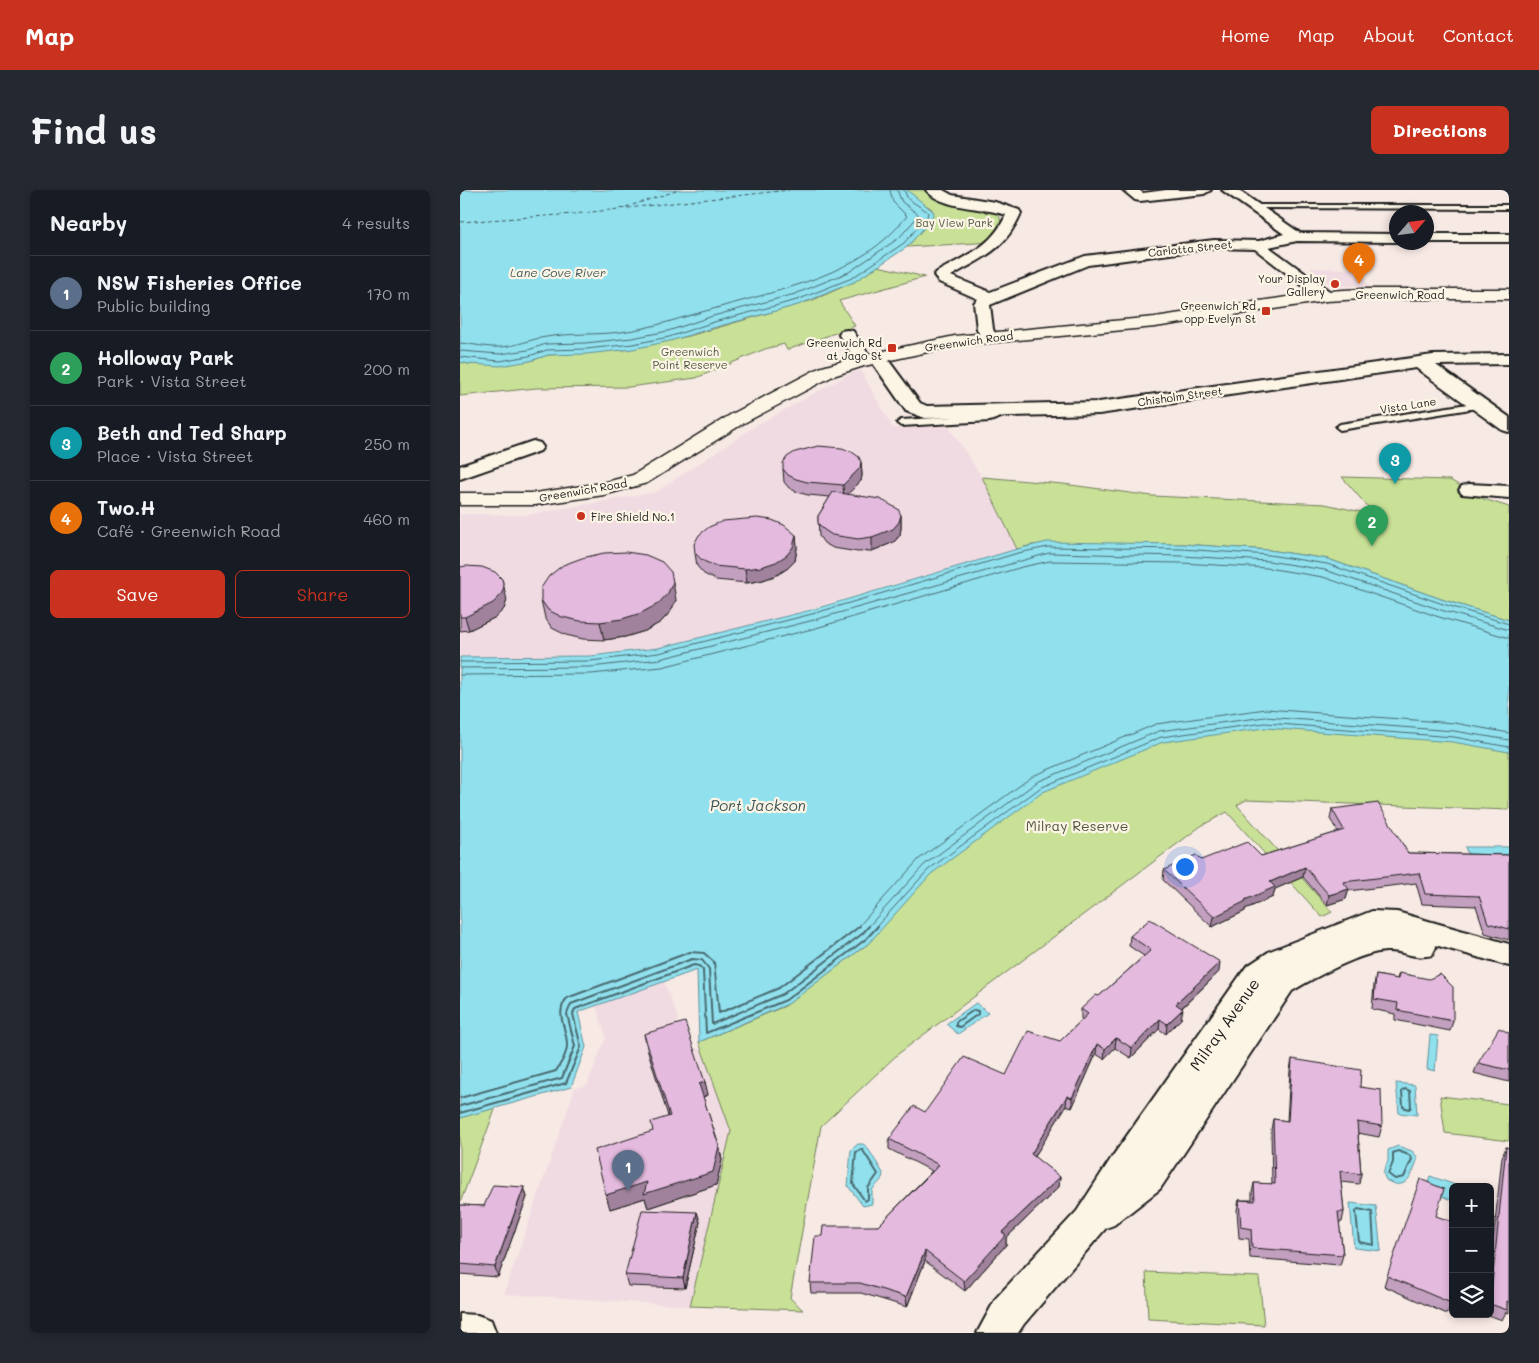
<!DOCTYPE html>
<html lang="en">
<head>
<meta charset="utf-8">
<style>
  :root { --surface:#171b24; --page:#242831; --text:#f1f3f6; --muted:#9ea1a6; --line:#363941; --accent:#c8321e }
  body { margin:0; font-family:Mali,sans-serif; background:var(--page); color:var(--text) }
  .controls { position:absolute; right:15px; bottom:15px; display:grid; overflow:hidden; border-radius:8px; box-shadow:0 2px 8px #0003 }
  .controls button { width:45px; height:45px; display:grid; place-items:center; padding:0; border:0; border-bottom:1px solid var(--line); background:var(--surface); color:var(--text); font:25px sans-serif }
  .compass { position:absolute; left:929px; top:15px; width:45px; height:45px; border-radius:50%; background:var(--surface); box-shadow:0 2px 8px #0003; rotate:62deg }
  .you { position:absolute; left:724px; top:676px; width:18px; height:18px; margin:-12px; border:4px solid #fff; border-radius:50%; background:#1a73e8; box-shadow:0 0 0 8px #1a73e833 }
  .badge { display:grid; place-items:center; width:32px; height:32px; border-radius:50%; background:var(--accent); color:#fff; font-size:16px; font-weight:700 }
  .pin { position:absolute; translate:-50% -41px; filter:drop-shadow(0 1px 2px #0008) }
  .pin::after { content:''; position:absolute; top:26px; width:18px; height:15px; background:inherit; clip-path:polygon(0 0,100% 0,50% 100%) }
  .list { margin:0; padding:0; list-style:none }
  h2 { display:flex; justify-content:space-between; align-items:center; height:65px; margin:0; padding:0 20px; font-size:21px }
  h2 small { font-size:16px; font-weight:400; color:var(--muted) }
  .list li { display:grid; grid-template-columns:32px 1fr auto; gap:15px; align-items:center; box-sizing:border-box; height:75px; padding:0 20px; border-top:1px solid var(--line) }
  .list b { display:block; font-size:19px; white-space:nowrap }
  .list p { margin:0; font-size:16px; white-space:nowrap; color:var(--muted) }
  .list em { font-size:16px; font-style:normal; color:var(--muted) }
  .actions { display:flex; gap:10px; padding:15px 20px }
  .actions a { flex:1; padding:11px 0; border:1px solid var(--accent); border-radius:8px; text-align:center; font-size:18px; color:var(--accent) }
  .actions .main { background:var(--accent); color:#fff }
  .icon { flex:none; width:28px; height:28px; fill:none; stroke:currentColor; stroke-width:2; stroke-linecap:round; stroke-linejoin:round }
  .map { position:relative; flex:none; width:1049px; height:1143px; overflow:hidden; border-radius:8px }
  header { display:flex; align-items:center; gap:30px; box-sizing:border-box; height:70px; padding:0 25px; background:var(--accent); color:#fff }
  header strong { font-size:24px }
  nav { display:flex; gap:28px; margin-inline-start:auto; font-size:18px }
  .intro { display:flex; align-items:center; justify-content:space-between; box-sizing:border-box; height:120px; padding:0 30px }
  h1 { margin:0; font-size:35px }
  .button { padding:12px 22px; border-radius:8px; background:var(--accent); color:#fff; font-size:18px; font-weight:700 }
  main { display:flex; gap:30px; padding:0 30px }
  aside { flex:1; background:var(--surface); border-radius:8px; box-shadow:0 2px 8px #0003 }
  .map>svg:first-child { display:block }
  .built { fill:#f1dbe2 }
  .green { fill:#c8e197; stroke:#727e5a }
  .water { fill:#90e0ee; stroke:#62929a }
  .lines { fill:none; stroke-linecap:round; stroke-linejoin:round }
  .shore-far1 { stroke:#4a6a70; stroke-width:1 }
  .shore { stroke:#4a6a70; stroke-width:2 }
  .ferry { stroke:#3f575b; stroke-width:1; stroke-dasharray:4 3; stroke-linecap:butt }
  .service-casing { stroke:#1c1c1c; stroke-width:4 }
  .minor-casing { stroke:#1c1c1c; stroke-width:4 }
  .tertiary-casing { stroke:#1c1c1c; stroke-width:3 }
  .service { fill:#fcf5e5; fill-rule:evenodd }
  .minor { fill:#fcf5e5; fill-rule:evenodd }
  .tertiary { fill:#fcf5e5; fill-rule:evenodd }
  .wall { fill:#c4a0c0; stroke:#1c1c1c }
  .shaded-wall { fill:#a0829c; stroke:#1c1c1c }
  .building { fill:#e4badf; stroke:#1c1c1c }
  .poi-dot { fill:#c8321e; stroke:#fcf5e5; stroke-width:2 }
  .labels { text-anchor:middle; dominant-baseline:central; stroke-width:4.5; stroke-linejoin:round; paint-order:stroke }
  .far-park-label { font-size:11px; fill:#505741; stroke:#fcf5e5 }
  .far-street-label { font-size:11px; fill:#1c1c1c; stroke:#fcf5e5 }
  .far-poi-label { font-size:11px; fill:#1c1c1c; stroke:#fcf5e5; text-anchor:end }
  .far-water-label { font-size:12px; font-style:italic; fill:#3f575b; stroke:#fcf5e5 }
  .park-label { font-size:14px; fill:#505741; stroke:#fcf5e5 }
  .water-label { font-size:15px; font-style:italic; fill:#3f575b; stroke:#fcf5e5 }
  .near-street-label { font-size:16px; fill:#1c1c1c; stroke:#fcf5e5 }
</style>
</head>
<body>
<header>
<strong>Map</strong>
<nav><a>Home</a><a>Map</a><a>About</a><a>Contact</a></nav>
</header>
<div class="intro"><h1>Find us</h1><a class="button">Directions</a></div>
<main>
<aside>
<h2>Nearby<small>4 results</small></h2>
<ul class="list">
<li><span class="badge" style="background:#5c6f8a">1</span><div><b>NSW Fisheries Office</b><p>Public building</p></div><em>170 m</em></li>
<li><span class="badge" style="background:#2e9e5b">2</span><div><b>Holloway Park</b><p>Park · Vista Street</p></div><em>200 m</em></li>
<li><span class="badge" style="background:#0f9aa8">3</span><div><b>Beth and Ted Sharp</b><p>Place · Vista Street</p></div><em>250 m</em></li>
<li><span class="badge" style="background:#e8710a">4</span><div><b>Two.H</b><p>Café · Greenwich Road</p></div><em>460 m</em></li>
</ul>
<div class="actions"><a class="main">Save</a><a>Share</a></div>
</aside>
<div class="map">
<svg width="1049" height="1143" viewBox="0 0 1049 1143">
  <rect width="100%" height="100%" fill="#f7e9e4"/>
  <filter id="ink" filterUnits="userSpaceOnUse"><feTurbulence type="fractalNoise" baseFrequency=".02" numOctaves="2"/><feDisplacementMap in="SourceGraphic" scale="10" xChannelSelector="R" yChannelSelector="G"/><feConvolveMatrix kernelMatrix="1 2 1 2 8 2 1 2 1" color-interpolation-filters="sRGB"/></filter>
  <g filter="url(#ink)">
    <!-- built -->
    <path class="built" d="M850,78L899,79L908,96H873Z
      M401,181L433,238L488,236L522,287L557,359L223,455L100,468L0,471V324L66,325L196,302L297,235L393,182Z
      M203,789L218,828L215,847L229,843L234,858L289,865L230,1116L44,1104L115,898L127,895L146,847L133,807Z"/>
    <!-- green -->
    <path class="green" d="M447,0H471L539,25L543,39L534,52L447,57L471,30L472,19L456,9Z
      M418,76L465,87L379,111L395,136L327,160L324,154L305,159L236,188L169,197L76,198L0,206V172L9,174L70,171L88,165L164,160L229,146L353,110L394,92Z
      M522,287L603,294L692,306L865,314L915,325L882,287L990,290L1021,308L1049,317V430L984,410L868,369L809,360L723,354L572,355L557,359Z
      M842,528L1049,555V620L786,610L777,615L872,722L862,727L767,622L741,636L438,864L361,936L330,1108L343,1120L230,1116L271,941L239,852L325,816L409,753L455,695L639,559Z
      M980,906L1049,914V951L985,943Z
      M36,917L0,1013V928Z
      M686,1082L799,1087L804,1135L688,1129Z"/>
    <!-- water -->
    <path class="water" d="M0,0H447L474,22L471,30L447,57L394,92L338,115L256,137L210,151L173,159L126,164L88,165L70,171L40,176L9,174L0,172Z
      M587,352L723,354L809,360L868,369L984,410L1049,430V562L993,552L805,538L703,552L583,602L471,684L409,753L328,814L239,852L237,780L118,822L126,857L111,897L0,928V467L130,466L198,458L351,420L557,359Z
      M1005,657H1049V666L1008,665Z
      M516,813L528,823L498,844L486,834Z
      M970,845L978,846L975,881L967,879Z
      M936,893L955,895L957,925L939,923Z
      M398,954H403L407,957L423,983L422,989L412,1000V1014L403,1016L388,996L391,960Z
      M938,956L952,961L958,968C952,984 947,1003 926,990L923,983L928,971V960Z
      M970,986L1001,997H993V1011L966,999Z
      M890,1013L916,1016L921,1061L894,1058Z"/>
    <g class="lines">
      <!-- shore-far1 -->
      <path class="shore-far1" d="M0,153C13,154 28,158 41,157C57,156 71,149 86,147C110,143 136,145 161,142C193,138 222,127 253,119C321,99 401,86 447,26L433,12L430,0
        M0,161L40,164L68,160L86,154L125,153L172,148L208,141L253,126L335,104L389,82L439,48L459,25L442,12L437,0
        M0,167L40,171L69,166L87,160L126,159L173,154L209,147L254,132L337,110L392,88L444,53L467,27L468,22L448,9L444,0
        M0,472L130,471L199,463L352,424L558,363L588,357L722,359L809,365L867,374L983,414L1049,434
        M0,478L131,477L200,469L354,430L589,363L722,366L808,371L865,380L981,420L1049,440
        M0,485L131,484L202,477L356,438L562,377L590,371L722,373L807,378L863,387L979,427L1049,448
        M398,737L459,669L573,586L696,534L806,519L995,533L1049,543
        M408,737L464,675L577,592L699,541L805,527L994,541L1049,550
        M416,737L468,680L580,598L701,547L805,533L994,547L1049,557"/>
      <!-- shore -->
      <path class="shore" d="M514,820L518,821V824L500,837L496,836V832Z
        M945,899L950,901L951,917L949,919L943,917L942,901Z
        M0,908L96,881C101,873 107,864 107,855C107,837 94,824 107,808L230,762L244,763L254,772L259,823L319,798L400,736
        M0,916L102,888L115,856L107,824L111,814L232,769L242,770L249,779L252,834L323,804L402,744L409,736
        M0,923L106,893L121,857L113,824L115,819L234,775L239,776L243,780L246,843L326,810L406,749L418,736
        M402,959L418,984L408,998V1009L405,1011L393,994L396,962Z
        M938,961L949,965L952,969L944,987L935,989L928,984L933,972V963Z
        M898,1019L912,1022L914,1055L899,1052L896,1022Z"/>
      <!-- ferry -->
      <path class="ferry" d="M166,17L219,0
        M0,32L114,24L329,0"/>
      <defs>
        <path id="service" d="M793,15H1049V19L791,18L790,17Z
          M1020,212L1023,213V217L880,240L876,237L880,234Z
          M549,218L553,221L552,223L530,231L441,236L437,233L441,230L529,225Z"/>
        <path id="minor" d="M466,0H483L492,5L535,12L559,20L561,23C545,60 524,67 491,86L530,102L625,66L754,50L799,51L824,44L762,0H778L840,43L936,44V52L837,51L809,57L872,103L874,106L872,109H860L795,59L754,58L628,75L530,115L533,139L536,146L534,150H522L517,139L514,113L518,109L479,92L474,85L477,82C506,65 531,58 546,25C523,17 481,19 466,0Z
          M663,0H679L683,3L706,0H751L744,4L680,11L675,10Z
          M966,44H1049V52H966Z
          M387,140L393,141L409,165L417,162L423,163L460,213L467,216L639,212L973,165L1049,164V174L976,175L1049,227V242L1042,240L956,178L639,224L465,228L446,221L412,172L404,175L398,174L379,145L381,141Z
          M73,251L80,253L83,257L80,261L0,289V276Z
          M1009,294L1049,296V308L1002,304L999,300L1002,296Z
          M912,721L937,722L1049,754V776L975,755L976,757L972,765C953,770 944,760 926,761C901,762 854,788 832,801L700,999L654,1035L646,1038L564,1134L558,1143H517L536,1108L617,1021L652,967L786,777L810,761Z
          M0,1124L17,1125L31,1130L36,1143H0Z"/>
        <path id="tertiary" d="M902,99H1049V109H902L866,111L695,137L495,156L404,176L373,186L284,233L187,293L144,305L75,315H0V303H75L142,293L173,285L270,225L359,178L400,166L495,146L695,127L866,101Z"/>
      </defs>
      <!-- service casing -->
      <use href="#service" class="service-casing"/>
      <!-- minor casing -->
      <use href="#minor" class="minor-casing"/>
      <!-- tertiary casing -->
      <use href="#tertiary" class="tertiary-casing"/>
      <!-- service -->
      <use href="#service" class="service"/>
      <!-- minor -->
      <use href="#minor" class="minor"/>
      <!-- tertiary -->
      <use href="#tertiary" class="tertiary"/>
    </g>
    <!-- wall -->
    <path class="wall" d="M401,272L402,285L401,291L388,304L441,325V338L440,345L434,352L412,361L398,362L373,358L364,353L359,346L358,326L370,307L348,305L337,302L329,298L324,292L323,279Z
      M336,345L337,358L335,371L328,378L317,385L303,390L287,393L256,390L244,384L237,376L235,363Z
      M0,377L47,410L44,419L36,427L9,440L0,441Z
      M81,410H216L211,421L201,432L185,441L165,447L144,450L123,449L106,445L92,438L85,428Z
      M872,619L948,663L1049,665V750L1025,743L1016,716L962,714L956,693L888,701L886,709L867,715L843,687L815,699L813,707L785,719V721L752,737L703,690L704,680L741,670L801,666L878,642L870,629Z
      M670,746L759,782L722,818L721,829L706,844L699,839L671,868L655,858L644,869L636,864L612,918L606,916L574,967L600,987L599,997L546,1048V1055L505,1101L465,1071L447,1117L401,1103H351L350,1093L362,1046L418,1036L472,981L429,959V949L465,922L546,885L600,851L622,830L621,829V819L639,806L684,766L669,756Z
      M939,783L993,831L990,841L935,830V824L912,819L914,795L916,785L937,789Z
      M1049,843V892L1014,883L1018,873Z
      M184,844L245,892L248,905L243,907L259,956L262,970L256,995L188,1018L185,1008L150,1019L193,941L208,926L187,858Z
      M832,869L900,897L922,936L919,947L898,943L901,984L899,994L881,992L884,1022L882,1032H879L883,1065L880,1075L790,1068L789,1049L779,1048L777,1020L779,1010H792V1003L794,993L812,994L811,940L813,929L827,931L830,880Z
      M1046,957L1049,958V1123L1046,1122L1042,1130L1026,1124H1030V1080L1042,967Z
      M64,997L67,1007L38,1087L0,1084V1015L24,1016Z
      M237,1022L240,1032L225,1098L168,1096L165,1085Z
      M976,1026L993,1108L987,1124L924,1096L927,1086Z"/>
    <!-- shaded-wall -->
    <path class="shaded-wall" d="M401,272L402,285L401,291L384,308L383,295Z
      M441,325V338L440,345L434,352L412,361V347Z
      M336,345L337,358L335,371L328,378L317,385L303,390L287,393L285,379Z
      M42,389L47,410L44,419L36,427L9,440L5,427Z
      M213,392L216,410L211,421L201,432L185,441L165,447L144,450L140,432Z
      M845,677L843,687L815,699L813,707L785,719V721L752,737L754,727L785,710L810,692Z
      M889,699L886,709L867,715L869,705Z
      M760,772L759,782L715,824L716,814Z
      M723,819L721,829L706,844L707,834Z
      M700,829L699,839L671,868L672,858Z
      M656,848L655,858L644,869L645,859Z
      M637,854L636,864L612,918V908Z
      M245,892L248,905L241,907L239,894Z
      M607,906L606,916L570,974L571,964Z
      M259,956L262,970L256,995L188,1018L185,1008L150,1019L146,1005Z
      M600,987L599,997L546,1048V1055L505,1101L504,1091L542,1042Z
      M64,997L67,1007L38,1087L35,1077Z
      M237,1022L240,1032L225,1098L223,1088Z
      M465,1061V1071L447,1117L446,1107Z"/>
    <!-- building -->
    <path class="building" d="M358,256L382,258L392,262L399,267L401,272L400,278L383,295L347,292L336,289L328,285L323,279V273L327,267L335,262Z
      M373,302L420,309L438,319L441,325L439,332L433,339L412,347L398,349L372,345L363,339L358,333V326Z
      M297,328L312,330L324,335L336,345L333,357L327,365L316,372L301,377L285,379L254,376L242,370L235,363L234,354L239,345L249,337L263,331Z
      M166,362L186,365L202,372L211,382L213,392L208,403L198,414L181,423L162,429L140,432L120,431L102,427L88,420L81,410V398L89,386L103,375L122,368L144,363Z
      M6,376L22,377L35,382L42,389L44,397L41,405L33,413L5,427H0V377Z
      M918,613L948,663L1049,665V739L1028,733L1019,706L965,704L959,683L883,692L889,699L869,705L845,677L810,692L815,697L785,710L786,711L754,727L704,680L736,665L741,670L787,652L801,666L884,640L872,619Z
      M690,729L760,772L716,814L723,819L707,834L700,829L672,858L656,848L645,859L637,854L612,908L607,906L571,964L600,987L542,1042L546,1045L504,1091L465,1061L446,1107L400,1093H350L355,1046H362L363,1036H418L479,975L429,949L454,916L465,922L504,867L546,885L568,841L600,851L628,824L621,819L636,805L639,806L691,760L670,746Z
      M939,783L969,789L980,784L993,797V831L937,820L938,813L914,809L916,785L938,789Z
      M225,832L245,892L239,894L259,956L253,982L184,1004L187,992L146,1005L135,960L193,941L191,932L210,926L184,844Z
      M1039,838L1049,843V880L1018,873Z
      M832,869L901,880L900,897L921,900L922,936L897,932L901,984L880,981L884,1022H878L883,1065L792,1058L791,1039L781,1037L779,1010L795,1011L794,993L815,994L813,929L828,931Z
      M1046,957L1049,958V1112L1047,1111V1120L1030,1114Z
      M960,989L984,999L976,1026L993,1032V1108L991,1113L927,1086Z
      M33,995L64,997L35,1077L0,1074V1015L24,1016Z
      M182,1020L237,1022L223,1088L165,1085Z"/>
  </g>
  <!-- markers -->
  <g class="poi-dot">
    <circle cx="875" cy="94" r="5"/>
    <rect x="801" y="116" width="10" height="10" rx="2.5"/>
    <rect x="427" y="153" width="10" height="10" rx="2.5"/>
    <circle cx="121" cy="326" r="5"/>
  </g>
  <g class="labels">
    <!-- far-park labels -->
    <g class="far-park-label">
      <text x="494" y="32">Bay View Park</text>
      <text x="230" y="161">Greenwich<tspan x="230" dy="13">Point Reserve</tspan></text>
    </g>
    <!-- far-street labels -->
    <g class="far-street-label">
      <text transform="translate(730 58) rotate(-6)">Carlotta Street</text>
      <text x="940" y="104">Greenwich Road</text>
      <text transform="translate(509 151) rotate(-8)">Greenwich Road</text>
      <text transform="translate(720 206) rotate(-8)">Chisholm Street</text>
      <text transform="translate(948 215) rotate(-9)">Vista Lane</text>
      <text transform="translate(123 300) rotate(-10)">Greenwich Road</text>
    </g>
    <!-- far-poi labels -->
    <g class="far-poi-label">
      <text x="865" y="88">Your Display<tspan x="865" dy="13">Gallery</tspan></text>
      <text x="796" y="115">Greenwich Rd<tspan x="796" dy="13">opp Evelyn St</tspan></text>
      <text x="422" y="152">Greenwich Rd<tspan x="422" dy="13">at Jago St</tspan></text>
      <text x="131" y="326" text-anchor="start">Fire Shield No.1</text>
    </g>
    <!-- far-water labels -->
    <g class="far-water-label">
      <text x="98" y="82">Lane Cove River</text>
    </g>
    <!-- park labels -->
    <g class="park-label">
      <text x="617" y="635">Milray Reserve</text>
    </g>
    <!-- water labels -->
    <g class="water-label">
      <text x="298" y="615">Port Jackson</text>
    </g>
    <!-- near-street labels -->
    <g class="near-street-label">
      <text transform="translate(764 834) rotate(-55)">Milray Avenue</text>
    </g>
  </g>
</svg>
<div class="controls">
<button>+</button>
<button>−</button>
<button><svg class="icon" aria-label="layers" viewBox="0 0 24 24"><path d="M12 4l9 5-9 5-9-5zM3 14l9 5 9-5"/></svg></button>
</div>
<svg class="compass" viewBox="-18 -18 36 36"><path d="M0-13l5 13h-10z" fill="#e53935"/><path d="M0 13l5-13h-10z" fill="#9ea1a6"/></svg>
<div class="you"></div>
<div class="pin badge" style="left:168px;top:1001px;background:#5c6f8a">1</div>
<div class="pin badge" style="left:912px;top:356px;background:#2e9e5b">2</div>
<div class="pin badge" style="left:935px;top:294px;background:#0f9aa8">3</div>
<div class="pin badge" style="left:899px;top:94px;background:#e8710a">4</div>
</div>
</main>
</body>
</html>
